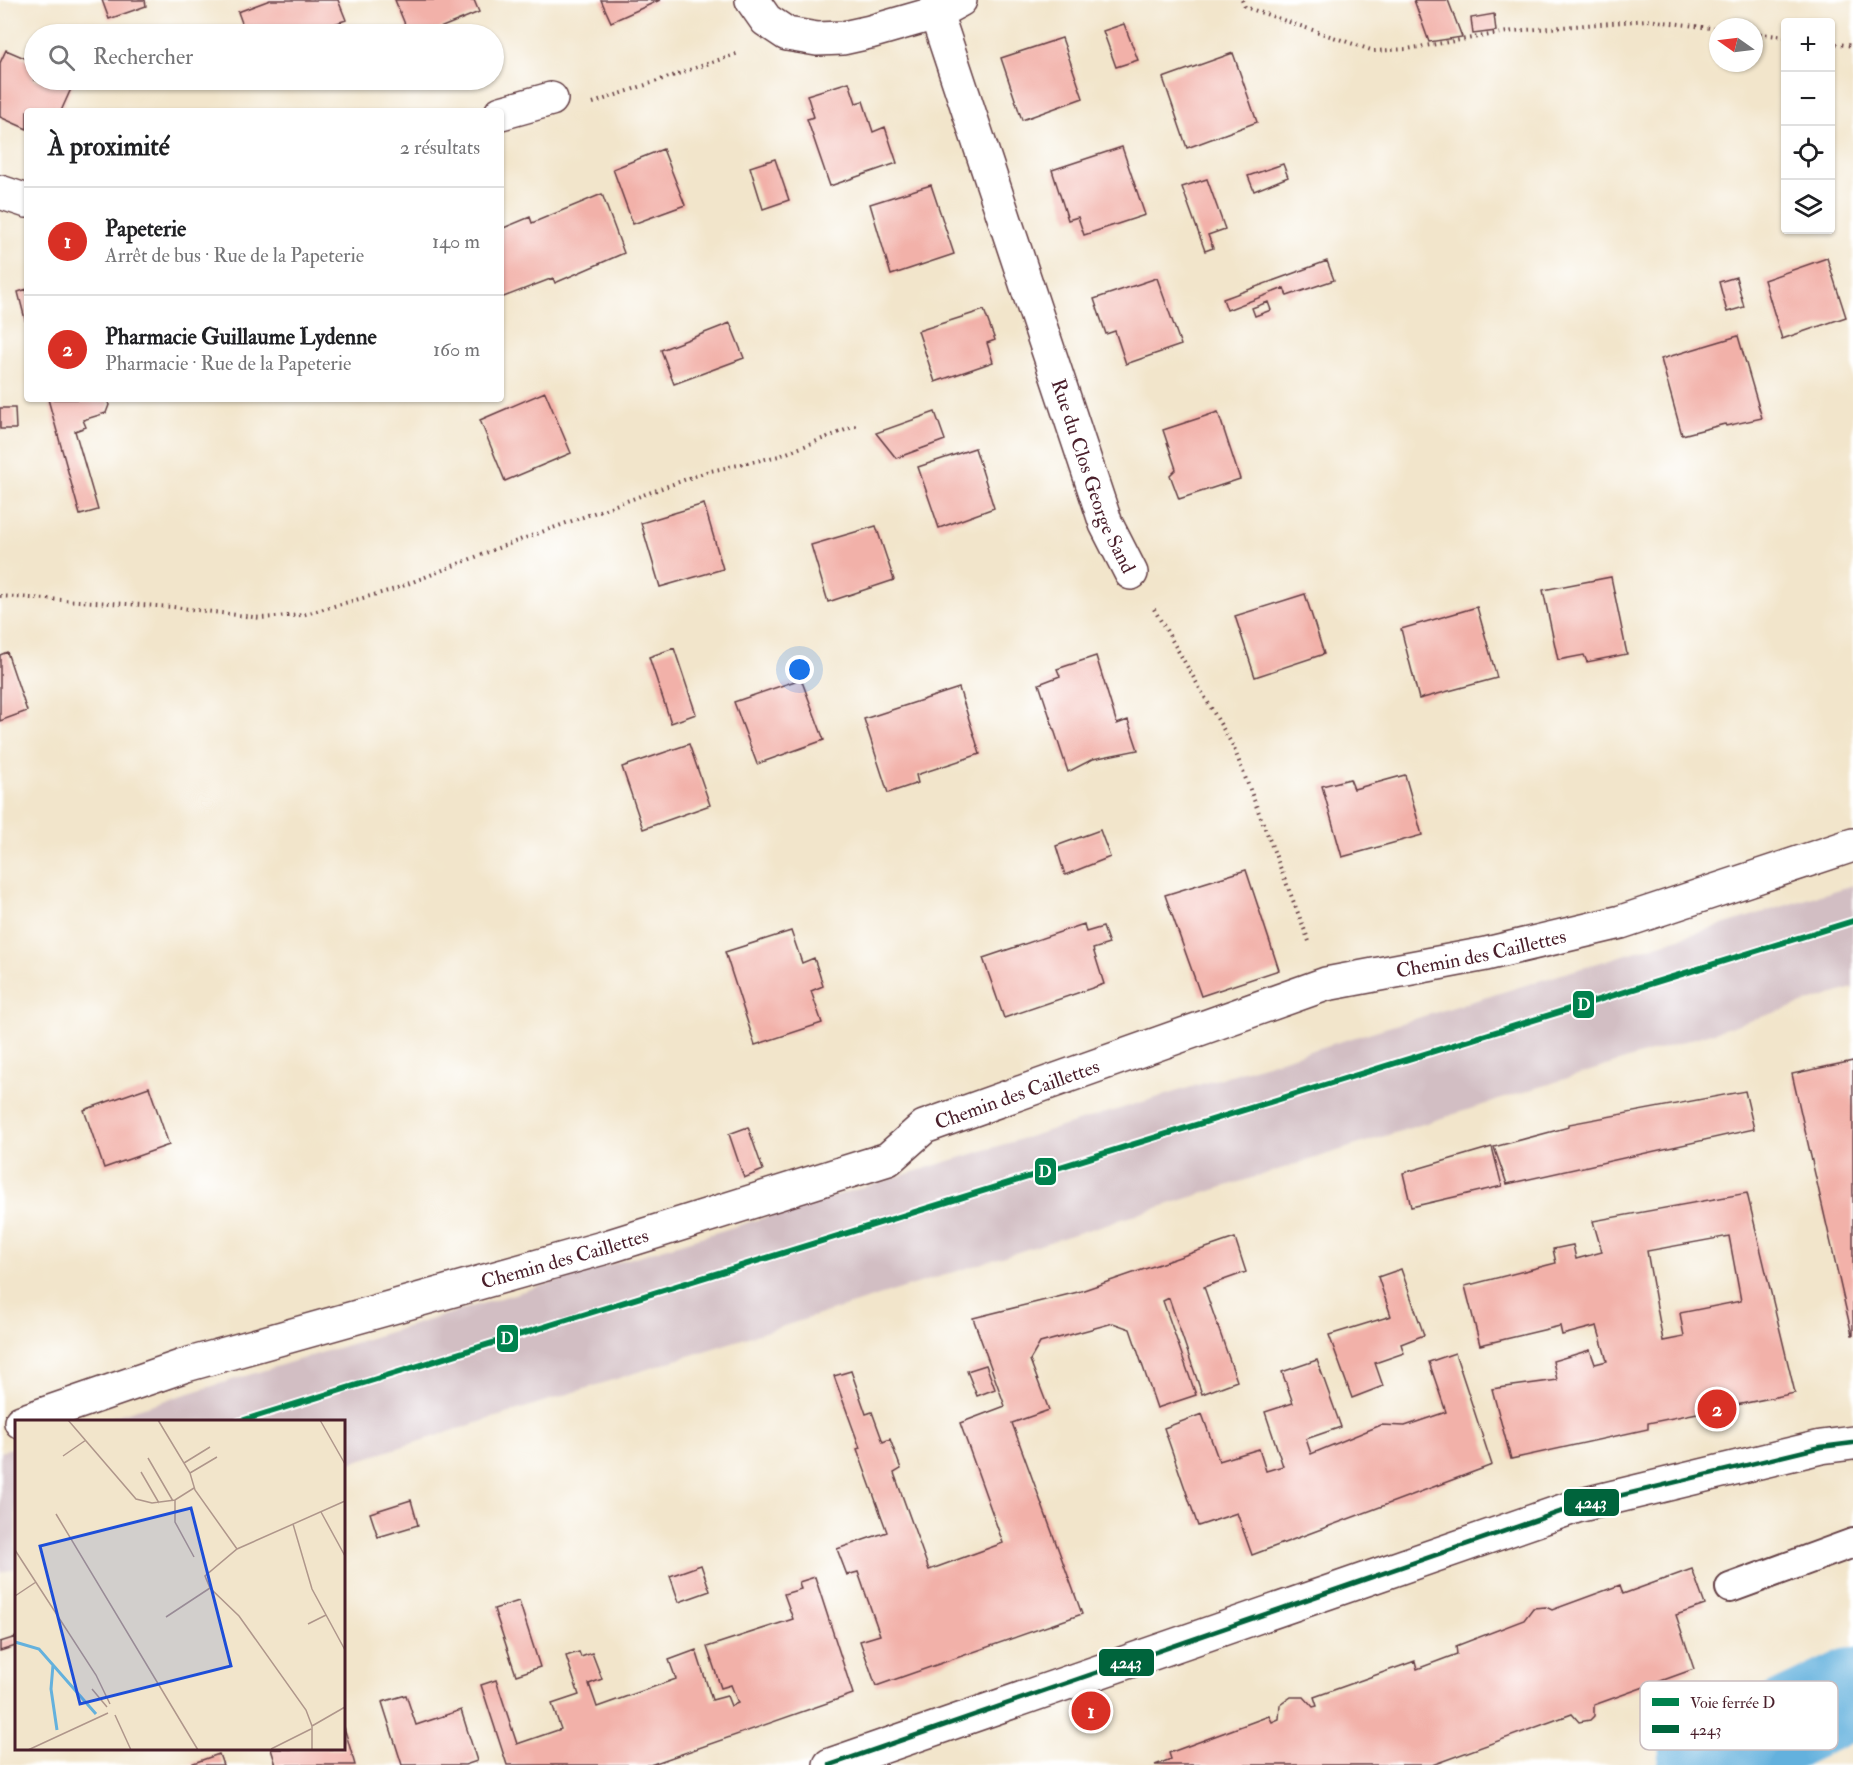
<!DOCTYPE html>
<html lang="fr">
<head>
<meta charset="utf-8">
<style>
  :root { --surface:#fff; --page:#f6f6f6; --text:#202124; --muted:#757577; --line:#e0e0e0; --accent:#d93025 }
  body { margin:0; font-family:"IM FELL Double Pica",serif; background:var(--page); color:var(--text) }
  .controls { position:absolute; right:18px; top:18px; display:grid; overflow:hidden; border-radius:6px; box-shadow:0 2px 4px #0004 }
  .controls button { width:54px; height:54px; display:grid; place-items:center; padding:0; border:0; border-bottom:2px solid var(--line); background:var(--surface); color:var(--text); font:30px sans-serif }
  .compass { position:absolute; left:1709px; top:18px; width:54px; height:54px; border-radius:50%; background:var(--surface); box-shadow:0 2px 4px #0004; rotate:284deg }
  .you { position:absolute; left:800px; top:670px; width:21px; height:21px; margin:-15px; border:4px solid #fff; border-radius:50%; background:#1a73e8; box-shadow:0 0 0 9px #1a73e833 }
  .badge { display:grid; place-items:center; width:39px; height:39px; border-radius:50%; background:var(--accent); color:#fff; font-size:20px; font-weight:700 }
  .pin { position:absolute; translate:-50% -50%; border:3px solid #fff; box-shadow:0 2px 6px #0006 }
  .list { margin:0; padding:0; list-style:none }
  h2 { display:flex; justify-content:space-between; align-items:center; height:78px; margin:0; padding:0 24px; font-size:26px }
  h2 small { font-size:20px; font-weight:400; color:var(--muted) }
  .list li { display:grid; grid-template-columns:39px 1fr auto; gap:18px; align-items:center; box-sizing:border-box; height:108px; padding:0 24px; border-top:2px solid var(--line) }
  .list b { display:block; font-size:22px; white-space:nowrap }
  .list p { margin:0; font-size:20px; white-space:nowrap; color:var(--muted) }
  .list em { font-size:20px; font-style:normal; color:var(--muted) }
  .icon { flex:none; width:33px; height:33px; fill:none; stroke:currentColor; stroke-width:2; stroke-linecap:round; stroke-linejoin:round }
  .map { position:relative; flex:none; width:1853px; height:1765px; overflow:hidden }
  .search { position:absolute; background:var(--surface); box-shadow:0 2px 4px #0004; left:24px; top:24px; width:480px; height:66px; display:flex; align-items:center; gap:15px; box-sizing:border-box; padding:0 21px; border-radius:33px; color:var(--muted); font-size:22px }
  .panel { position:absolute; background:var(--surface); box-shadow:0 2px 4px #0004; left:24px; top:108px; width:480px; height:294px; border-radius:6px }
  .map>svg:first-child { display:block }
  .industrial { fill:#d2bec3 }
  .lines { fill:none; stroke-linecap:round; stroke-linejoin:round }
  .river { stroke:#64b1dd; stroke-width:90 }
  .building { fill:#f2b1a9; fill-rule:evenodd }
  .service-casing { stroke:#633d43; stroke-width:32 }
  .minor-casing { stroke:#633d43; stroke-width:36 }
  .tertiary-casing { stroke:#633d43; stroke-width:36 }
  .path { stroke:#633d43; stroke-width:4; stroke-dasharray:1.5 4.5; stroke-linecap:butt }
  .service { stroke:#fff; stroke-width:28 }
  .minor { stroke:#fff; stroke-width:33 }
  .tertiary { stroke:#fff; stroke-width:33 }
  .bus-1-casing { stroke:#fff; stroke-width:9 }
  .bus-1 { stroke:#00643c; stroke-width:4.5 }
  .rail-1-casing { stroke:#fff; stroke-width:10 }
  .rail-1 { stroke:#00824e; stroke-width:6 }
  .labels { text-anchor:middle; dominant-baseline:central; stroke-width:4.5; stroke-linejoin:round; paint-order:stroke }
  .street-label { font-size:20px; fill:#4a1f2b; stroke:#fff }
  .inset-river { fill:none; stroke:#64b1dd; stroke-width:3 }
  .inset-road { fill:none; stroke:#af968b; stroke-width:1.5 }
  .view { fill:#1d4ed8; fill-opacity:0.15; stroke:#1d4ed8; stroke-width:3 }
  .inset-edge { fill:none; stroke:#4a1f2b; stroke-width:3 }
  .key { fill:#fff; stroke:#c9bcbf; stroke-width:1.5 }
  .key-label { font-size:16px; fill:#4a1f2b }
  .line-badge { stroke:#fff; stroke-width:2 }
  .badge-label { font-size:16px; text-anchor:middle; font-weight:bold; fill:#fff }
</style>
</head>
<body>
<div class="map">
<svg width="1853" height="1765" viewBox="0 0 1853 1765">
  <rect width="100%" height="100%" fill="#fff"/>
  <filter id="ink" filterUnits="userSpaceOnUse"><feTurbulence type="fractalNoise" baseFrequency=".0167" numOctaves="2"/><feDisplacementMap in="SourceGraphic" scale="12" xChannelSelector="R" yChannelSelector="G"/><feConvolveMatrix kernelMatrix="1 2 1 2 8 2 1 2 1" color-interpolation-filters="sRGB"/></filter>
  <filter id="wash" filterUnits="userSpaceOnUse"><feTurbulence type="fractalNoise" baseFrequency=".008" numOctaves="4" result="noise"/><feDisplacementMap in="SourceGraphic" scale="24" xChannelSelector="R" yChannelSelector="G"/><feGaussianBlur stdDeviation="1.35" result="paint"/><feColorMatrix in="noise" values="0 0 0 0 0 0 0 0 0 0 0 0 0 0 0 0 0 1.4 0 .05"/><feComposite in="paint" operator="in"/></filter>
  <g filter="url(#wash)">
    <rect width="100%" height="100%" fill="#f2e5cb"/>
    <!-- industrial -->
    <path class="industrial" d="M1853,885V988L344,1465V1422L98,1421Z
      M16,1447V1568L0,1573V1452Z"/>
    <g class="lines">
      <!-- river -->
      <path class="river" d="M1702,1765L1853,1693"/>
    </g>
    <g id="blocks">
      <!-- building -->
      <path class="building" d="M102,0H145L146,6L109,19Z
        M270,0H338L346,20L305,34H246L238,12Z
        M395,0H474L479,12L425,34H409Z
        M601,0H660L611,22Z
        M1414,0H1448L1462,37L1429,42Z
        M1494,14L1496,31L1473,34L1471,18Z
        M1124,24L1138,60L1116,67L1103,31Z
        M1062,38L1083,98L1022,120L1001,58Z
        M6,50L34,62V80H75L61,111H27V129L0,117V63Z
        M1233,53L1257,122L1187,148L1163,78Z
        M849,82L856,103L863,101L873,132L885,127L897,163L830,186L807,119L814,117L807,95Z
        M1122,147L1145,215L1084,235L1078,217L1068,220L1052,170Z
        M663,149L685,205L633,224L613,169Z
        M775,159L789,200L763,209L750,167Z
        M1283,164L1288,177L1254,191L1248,176Z
        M1207,179L1225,229L1208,235L1213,248L1205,251L1182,187Z
        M931,185L954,254L891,275L870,204Z
        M602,194L624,253L555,283L553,278L501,298V229L530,217L532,223Z
        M1827,258L1846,317L1782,339L1764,280Z
        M1327,261L1334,280L1287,296L1284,288L1227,310L1223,299Z
        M1736,277L1744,307L1727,312L1719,282Z
        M1157,278L1181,345L1126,364L1115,331L1106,334L1094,299Z
        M27,289V323H26L18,292Z
        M1268,302L1271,310L1255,316L1252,308Z
        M984,310L995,340L987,343L993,362L935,382L918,331Z
        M730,323L744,358L674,384L661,350Z
        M1738,336L1762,418L1726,426L1725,424L1682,435L1661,359Z
        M545,392L571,453L505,481L480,420Z
        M48,399H107L109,405L106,413L83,420L86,427L75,431L98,510L80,515Z
        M0,408H15L16,429H0Z
        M935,412L945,440L896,458L876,433Z
        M1218,412L1240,479L1179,499L1170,475L1176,469L1163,430Z
        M975,448L994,508L939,528L918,467Z
        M704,504L723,569L660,587L641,523Z
        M876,526L894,580L828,602L811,545Z
        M1611,577L1627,654L1587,662L1584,655L1558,660L1543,590Z
        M1305,594L1324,654L1255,677L1235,616Z
        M1477,607L1497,678L1419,699L1401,629Z
        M674,648L696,714L671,723L649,657Z
        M7,652L27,711L0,721V655Z
        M1096,656L1117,724L1128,720L1138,750L1093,759L1068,772L1039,684L1060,676L1057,669Z
        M801,679L824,740L757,764L734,702Z
        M959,688L980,754L916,775L918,783L888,793L864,719Z
        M689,744L710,805L643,829L622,767Z
        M1405,775L1422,835L1342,857L1322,786L1350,779L1354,789Z
        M1100,830L1110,857L1065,875L1056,846Z
        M1246,870L1279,970L1201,996L1165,895Z
        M1084,924L1086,932L1103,927L1109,944L1093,949L1104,984L1004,1018L983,958Z
        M791,931L802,963L814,958L819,973L823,986L811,991L822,1023L755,1045L725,952Z
        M1853,1061V1335H1852L1792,1074Z
        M149,1087L169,1145L104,1168L84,1110Z
        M1745,1091L1754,1129L1507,1184L1494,1147L1569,1127V1124Z
        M748,1127L763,1170L744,1178L729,1134Z
        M1492,1147L1502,1186L1411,1207L1403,1173Z
        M1747,1193L1795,1393L1648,1423V1429L1511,1459L1492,1389L1557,1380L1553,1361L1590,1350L1595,1364L1607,1361L1597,1326L1562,1335L1560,1326L1480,1345L1465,1286L1556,1263L1553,1249L1573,1245L1576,1259L1602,1252L1593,1221ZM1729,1236L1741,1301L1680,1313L1684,1337L1663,1341L1647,1251Z
        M1235,1238L1246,1272L1204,1287L1237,1381L1202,1394L1169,1298L1163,1301L1196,1395L1157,1408L1130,1329L1113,1323L1040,1343L1030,1360L1049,1410L1012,1423L1082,1614L876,1686L860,1641L880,1635L858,1572L847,1575L837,1549L887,1532L857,1449L860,1448L834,1376L851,1371L866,1414L872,1412L883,1442L890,1439L901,1469L894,1473L929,1570L1003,1543L960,1423L1005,1406L973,1318L1078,1292Z
        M1401,1269L1424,1335L1401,1344L1404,1353L1375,1363L1383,1386L1352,1398L1329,1335L1391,1316L1378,1277Z
        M1455,1353L1492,1465L1252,1555L1237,1513L1198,1526L1164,1428L1202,1414L1219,1461L1259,1449L1266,1471L1283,1466L1265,1412L1293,1403L1282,1372L1317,1360L1341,1427L1306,1439L1311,1454L1381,1425L1405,1426L1446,1412L1429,1362Z
        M986,1365L995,1389L977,1396L967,1371Z
        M411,1500L418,1525L378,1537L370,1513Z
        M701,1565L710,1591L679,1602L670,1576Z
        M1692,1569L1705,1605L1676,1615L1694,1669L1594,1705V1716L1590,1720L1579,1722L1572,1714L1432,1765H1155L1171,1759L1169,1753L1269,1716L1272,1722L1279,1719L1280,1705L1291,1697H1304L1313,1707L1317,1706L1314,1697L1415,1661L1417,1669L1457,1654L1456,1646L1524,1620L1533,1608L1546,1607L1552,1610L1620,1585L1623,1594Z
        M815,1577L853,1694L650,1765H507L481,1685L496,1680L517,1744L561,1729L552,1704L579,1695L566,1656L579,1652L581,1657L592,1653L602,1679L589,1684L597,1707L676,1679L669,1660L696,1650L712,1700L727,1696L731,1706L738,1703L731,1685L721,1688L707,1647L793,1619L784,1594L801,1589L799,1582Z
        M519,1601L540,1667L516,1675L494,1609Z
        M16,1637V1646L0,1651V1642Z
        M406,1695L416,1725L461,1710L477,1761L465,1765H402L382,1702Z
        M344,1727L355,1765H276L271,1749H344Z
        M219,1754L223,1765H188Z"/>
    </g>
  </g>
  <g filter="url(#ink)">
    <use href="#blocks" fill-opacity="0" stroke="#633d43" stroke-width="1.5"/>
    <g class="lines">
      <defs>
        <path id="service" d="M1730,1588L1853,1543"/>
        <g id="minor">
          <path d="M752,0L766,20L787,34L817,39L843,38L870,32L936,13L960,0"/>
          <path id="s1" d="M936,13L1106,524L1131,573"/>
          <path d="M501,113L551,99"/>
          <path d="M0,192L27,201"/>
          <path id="s2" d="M21,1422L186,1365L610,1246L888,1159L924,1127L1326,984L1486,954L1621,922L1853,845"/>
        </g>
        <path id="tertiary" d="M830,1765L1577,1506L1821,1447L1853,1443"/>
      </defs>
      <!-- service casing -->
      <use href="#service" class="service-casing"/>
      <!-- minor casing -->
      <use href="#minor" class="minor-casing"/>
      <!-- tertiary casing -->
      <use href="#tertiary" class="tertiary-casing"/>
      <!-- path -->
      <path class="path" d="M1242,0L1245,7L1374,51L1407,49L1513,31L1648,20L1718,29
        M1754,33L1786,37
        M1830,43L1853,46
        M593,103L739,53
        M0,596L173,607L261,618L302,615L395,589L498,548L706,472L779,456L858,425
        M1154,609L1233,746L1310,944"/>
      <!-- service -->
      <use href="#service" class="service"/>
      <!-- minor -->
      <use href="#minor" class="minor"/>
      <!-- tertiary -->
      <use href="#tertiary" class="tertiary"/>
      <defs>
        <path id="bus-1" d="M830,1765L1577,1506L1821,1447L1853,1443"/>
      </defs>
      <!-- bus-1 casing -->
      <use href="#bus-1" class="bus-1-casing"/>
      <!-- bus-1 -->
      <use href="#bus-1" class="bus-1"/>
      <defs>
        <path id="rail-1" d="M238,1422L1853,921"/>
      </defs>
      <!-- rail-1 casing -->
      <use href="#rail-1" class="rail-1-casing"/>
      <!-- rail-1 -->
      <use href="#rail-1" class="rail-1"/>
    </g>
  </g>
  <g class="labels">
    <!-- street labels -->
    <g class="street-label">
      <text stroke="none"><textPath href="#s1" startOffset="489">Rue du Clos George Sand</textPath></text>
      <text stroke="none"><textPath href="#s2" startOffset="1539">Chemin des Caillettes</textPath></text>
      <text stroke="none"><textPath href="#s2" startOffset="1053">Chemin des Caillettes</textPath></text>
      <text stroke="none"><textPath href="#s2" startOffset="568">Chemin des Caillettes</textPath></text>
    </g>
  </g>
  <!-- overview -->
  <g transform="translate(15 1420)">
    <rect width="330" height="330" fill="#f2e5cb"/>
    <path class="inset-river" d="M0,222L24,229L81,294M38,245L36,269L42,310"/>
    <path class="inset-road" d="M53,0L121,79L137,83L160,80L179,68M143,0L175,53L180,70L222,129M305,0L330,44M48,36L71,20M133,38L158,81M169,43L195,27M126,52L144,83M175,53L202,37M160,80V102L179,137M306,92L330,136M41,94L183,330M278,104L297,169L330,230M0,130L81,255L95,284M0,176L21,162M151,197L195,168M293,204L311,195M77,269L92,287M100,295L116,330M297,306L330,287M256,329L296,309M13,330L93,293M297,330V306L291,290L224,196L195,168L190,156L222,129L330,81"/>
    <path class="view" d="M176,88L216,246L65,284L25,126Z"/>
    <rect width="330" height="330" class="inset-edge"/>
  </g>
  <!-- legend -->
  <rect x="1640" y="1681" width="198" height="69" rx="9" class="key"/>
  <rect x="1652" y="1698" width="27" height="8" fill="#00824e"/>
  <rect x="1652" y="1725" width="27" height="8" fill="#00643c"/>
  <g class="key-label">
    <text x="1690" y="1708">Voie ferrée D</text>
    <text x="1690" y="1735">4243</text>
  </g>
  <g class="line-badge">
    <rect x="1572" y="990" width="23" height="29" rx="6" fill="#00824e"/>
    <rect x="1034" y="1157" width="23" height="29" rx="6" fill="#00824e"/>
    <rect x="496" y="1324" width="23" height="29" rx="6" fill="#00824e"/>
    <rect x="1563" y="1488" width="57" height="29" rx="6" fill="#00643c"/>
    <rect x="1098" y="1648" width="57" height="29" rx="6" fill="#00643c"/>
  </g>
  <g class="badge-label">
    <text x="1584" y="1010">D</text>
    <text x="1045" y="1177">D</text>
    <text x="507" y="1344">D</text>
    <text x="1591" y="1508">4243</text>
    <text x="1126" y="1668">4243</text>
  </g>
</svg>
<div class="controls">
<button>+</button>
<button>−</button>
<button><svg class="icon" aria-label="locate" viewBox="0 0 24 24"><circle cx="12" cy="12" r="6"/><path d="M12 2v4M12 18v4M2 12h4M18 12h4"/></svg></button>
<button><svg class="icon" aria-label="layers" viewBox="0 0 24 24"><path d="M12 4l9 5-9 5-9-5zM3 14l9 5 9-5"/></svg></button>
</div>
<svg class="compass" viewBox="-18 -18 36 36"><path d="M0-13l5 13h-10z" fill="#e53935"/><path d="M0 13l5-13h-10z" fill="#757577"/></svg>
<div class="you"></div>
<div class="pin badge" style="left:1091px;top:1711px">1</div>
<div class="pin badge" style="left:1717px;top:1409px">2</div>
<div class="search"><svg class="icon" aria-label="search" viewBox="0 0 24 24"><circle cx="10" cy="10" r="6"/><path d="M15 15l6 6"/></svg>Rechercher</div>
<section class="panel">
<h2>À proximité<small>2 résultats</small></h2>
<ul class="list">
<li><span class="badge">1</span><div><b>Papeterie</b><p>Arrêt de bus · Rue de la Papeterie</p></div><em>140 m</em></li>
<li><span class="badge">2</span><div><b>Pharmacie Guillaume Lydenne</b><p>Pharmacie · Rue de la Papeterie</p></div><em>160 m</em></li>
</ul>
</section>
</div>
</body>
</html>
